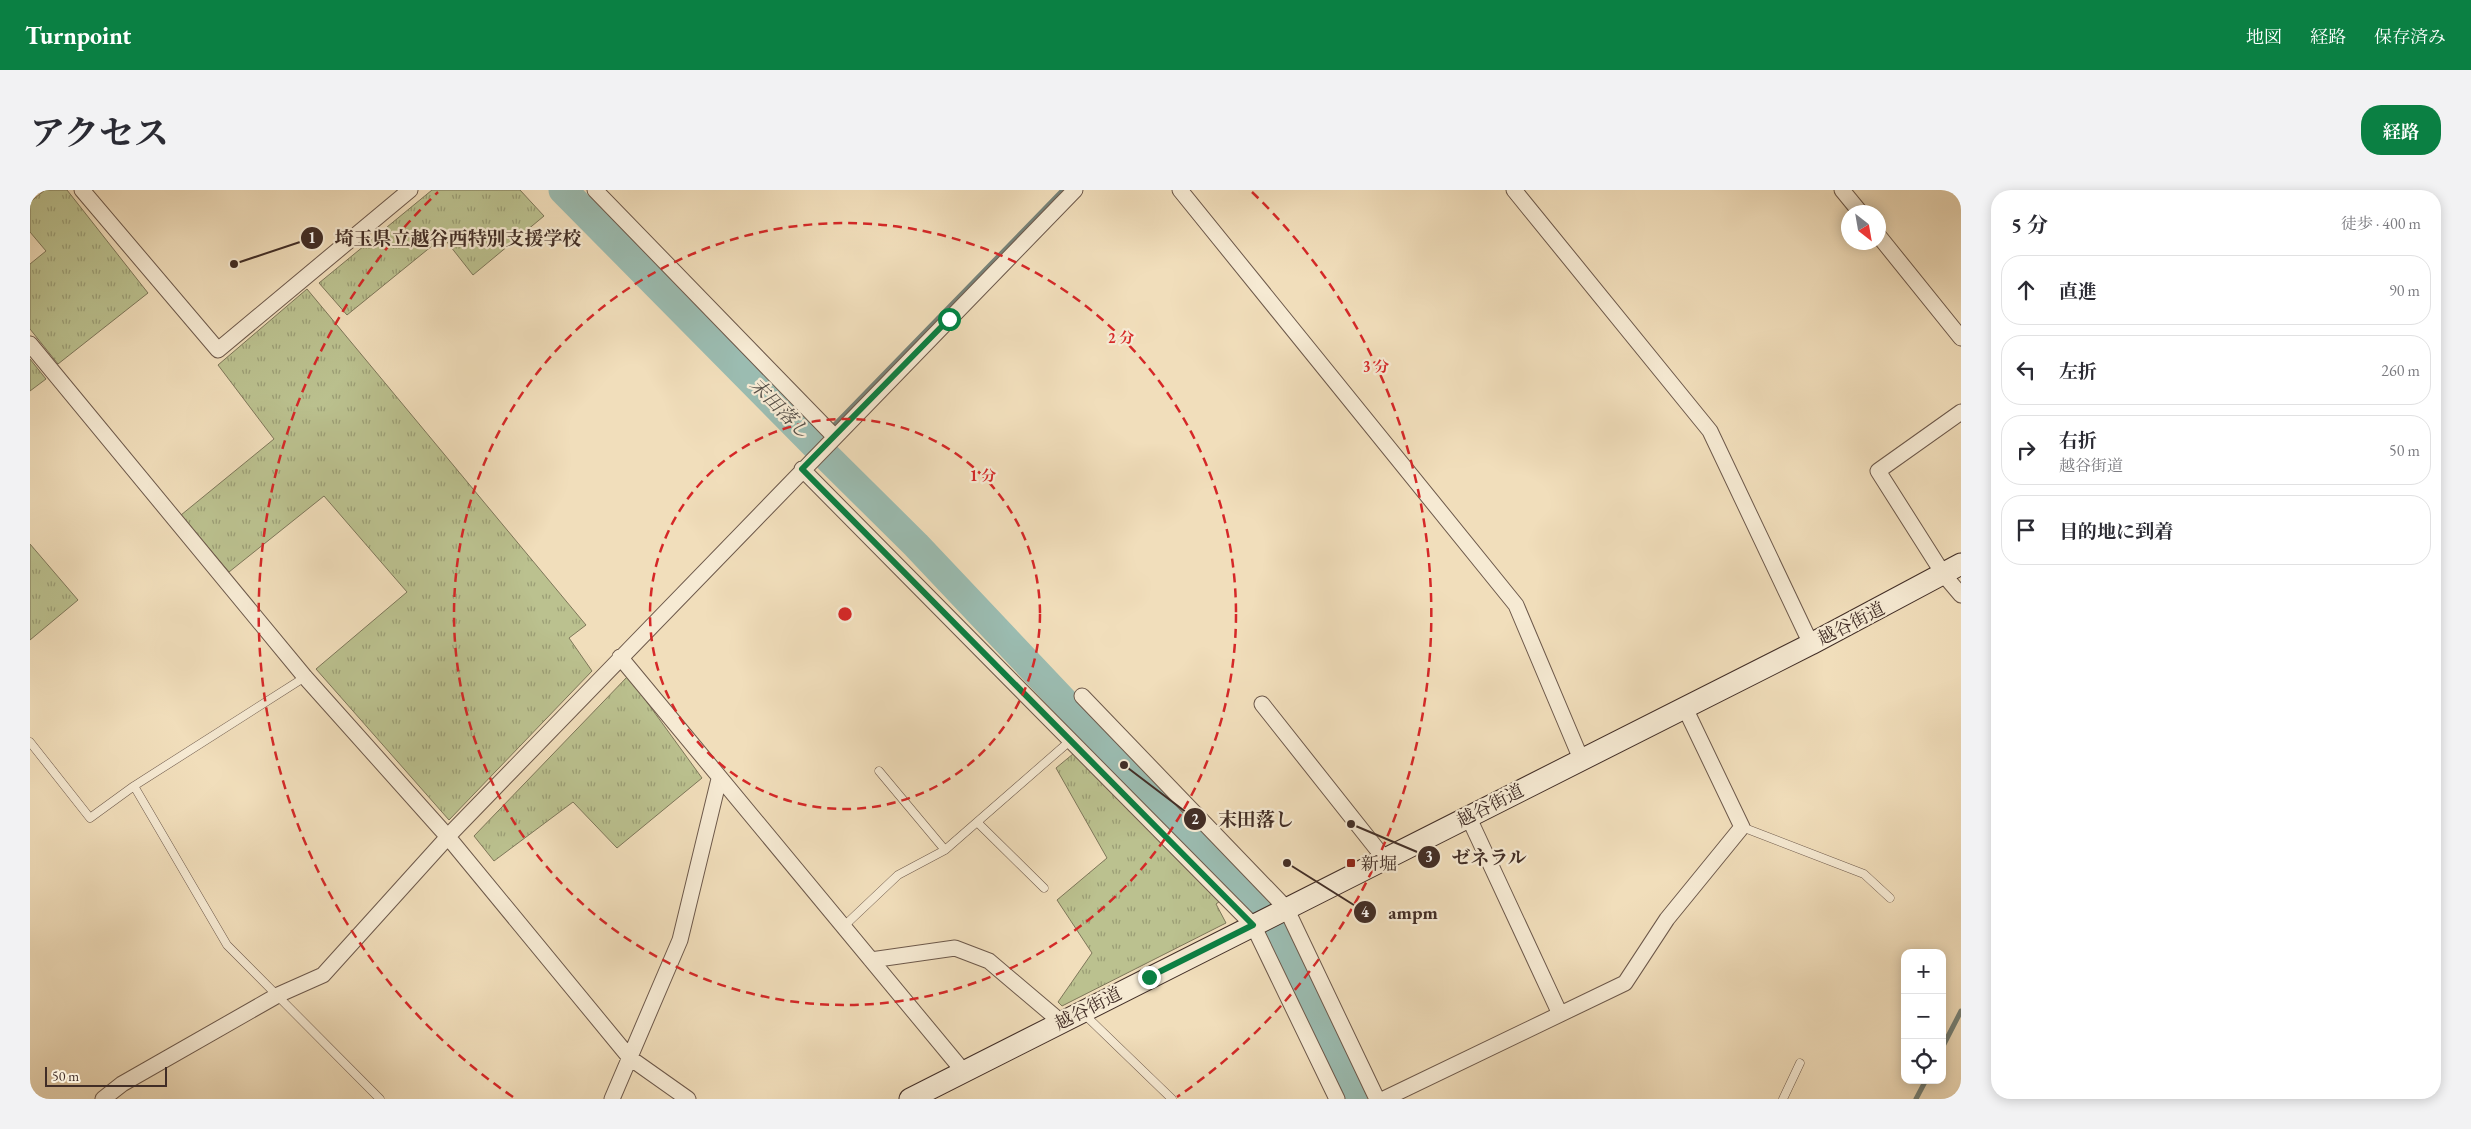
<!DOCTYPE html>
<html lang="ja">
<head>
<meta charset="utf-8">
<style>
  :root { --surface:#fff; --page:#f2f2f3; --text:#2b2b33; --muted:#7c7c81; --line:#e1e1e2; --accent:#0b8043 }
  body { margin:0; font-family:"EB Garamond","Noto Serif JP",serif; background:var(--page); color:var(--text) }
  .controls { position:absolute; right:15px; bottom:15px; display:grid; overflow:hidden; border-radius:10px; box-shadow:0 2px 12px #0003 }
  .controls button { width:45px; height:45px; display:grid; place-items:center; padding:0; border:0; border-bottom:1px solid var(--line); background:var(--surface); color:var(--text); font:25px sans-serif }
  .compass { position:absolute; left:1811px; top:15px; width:45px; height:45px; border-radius:50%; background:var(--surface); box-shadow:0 2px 12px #0003; rotate:149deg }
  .scale { position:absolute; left:15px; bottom:12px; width:122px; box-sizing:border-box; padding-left:5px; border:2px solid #412d26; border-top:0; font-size:14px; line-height:18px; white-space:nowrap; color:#412d26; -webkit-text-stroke:4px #f6ead3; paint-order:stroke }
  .stop { position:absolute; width:15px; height:15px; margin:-11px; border:4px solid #0b8043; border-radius:50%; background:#fff }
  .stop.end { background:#0b8043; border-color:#fff; box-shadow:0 1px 5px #0008 }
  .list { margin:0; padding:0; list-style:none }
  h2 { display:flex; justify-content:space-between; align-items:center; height:65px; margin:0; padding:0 20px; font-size:21px }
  h2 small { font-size:16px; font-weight:400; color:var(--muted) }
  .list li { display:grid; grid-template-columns:32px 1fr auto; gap:15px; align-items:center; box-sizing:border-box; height:70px; margin:0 10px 10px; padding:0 10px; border:1px solid var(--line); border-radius:20px }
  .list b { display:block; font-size:19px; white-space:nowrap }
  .list p { margin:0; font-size:16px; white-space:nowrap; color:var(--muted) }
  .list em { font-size:16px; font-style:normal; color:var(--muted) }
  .icon { flex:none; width:28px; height:28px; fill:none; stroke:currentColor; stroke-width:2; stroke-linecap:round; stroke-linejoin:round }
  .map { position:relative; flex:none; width:1931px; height:909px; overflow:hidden; border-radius:20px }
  header { display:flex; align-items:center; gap:30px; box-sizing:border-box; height:70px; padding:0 25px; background:var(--accent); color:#fff }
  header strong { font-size:24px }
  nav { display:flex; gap:28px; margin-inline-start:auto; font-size:18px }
  .intro { display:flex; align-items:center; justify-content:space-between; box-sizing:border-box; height:120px; padding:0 30px }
  h1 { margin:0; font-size:35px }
  .button { padding:12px 22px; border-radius:20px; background:var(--accent); color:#fff; font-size:18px; font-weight:700 }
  main { display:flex; gap:30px; padding:0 30px }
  aside { flex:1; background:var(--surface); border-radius:20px; box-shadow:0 2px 12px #0003 }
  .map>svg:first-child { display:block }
  .grass { fill:url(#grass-tufts); stroke:#7e775a }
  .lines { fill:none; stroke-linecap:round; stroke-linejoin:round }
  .stream { stroke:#778379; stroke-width:5 }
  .river { stroke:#9bbcb1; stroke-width:29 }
  .lane-casing { stroke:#6d594b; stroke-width:9 }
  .street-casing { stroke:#6d594b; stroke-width:17 }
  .secondary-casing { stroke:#412d26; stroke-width:23 }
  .lane { stroke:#f6ead3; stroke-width:8 }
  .street { stroke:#f6ead3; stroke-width:15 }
  .secondary { stroke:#f6ead3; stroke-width:21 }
  .route { stroke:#0b8043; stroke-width:6 }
  .ring { fill:none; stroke:#d62828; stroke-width:2.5; stroke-dasharray:9 6 }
  .poi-dot { fill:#8f2418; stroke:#f6ead3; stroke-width:2 }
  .labels { text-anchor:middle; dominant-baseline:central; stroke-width:4.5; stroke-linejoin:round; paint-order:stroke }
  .street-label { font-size:18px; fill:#412d26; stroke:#f6ead3 }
  .poi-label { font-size:18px; fill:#412d26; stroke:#f6ead3; text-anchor:start }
  .water-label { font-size:19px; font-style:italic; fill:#585149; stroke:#f6ead3 }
  .centre { fill:#d62828; stroke:#f6ead3; stroke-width:2.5 }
  .ring-label { font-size:15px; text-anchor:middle; font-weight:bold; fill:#d62828; stroke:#f6ead3; stroke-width:4.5; stroke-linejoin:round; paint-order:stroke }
  .leader { fill:none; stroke:#412d26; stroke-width:2 }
  .callout-dot { fill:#412d26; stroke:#f6ead3; stroke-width:2 }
  .mark-label { font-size:15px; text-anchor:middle; font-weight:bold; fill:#fff }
  .callout-label { font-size:19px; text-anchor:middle; font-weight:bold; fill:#412d26; stroke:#f6ead3; stroke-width:4.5; stroke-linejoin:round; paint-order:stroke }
</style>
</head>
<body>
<header>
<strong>Turnpoint</strong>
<nav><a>地図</a><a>経路</a><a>保存済み</a></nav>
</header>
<div class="intro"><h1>アクセス</h1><a class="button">経路</a></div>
<main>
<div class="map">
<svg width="1931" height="909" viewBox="0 0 1931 909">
  <defs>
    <pattern id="grass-tufts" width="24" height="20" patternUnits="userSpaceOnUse" patternTransform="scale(1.25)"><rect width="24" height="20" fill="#bbc18f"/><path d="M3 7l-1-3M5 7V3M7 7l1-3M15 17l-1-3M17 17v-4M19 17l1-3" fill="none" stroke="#9a9d75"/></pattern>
  </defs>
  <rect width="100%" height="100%" fill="#f1debb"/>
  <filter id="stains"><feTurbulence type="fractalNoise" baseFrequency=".004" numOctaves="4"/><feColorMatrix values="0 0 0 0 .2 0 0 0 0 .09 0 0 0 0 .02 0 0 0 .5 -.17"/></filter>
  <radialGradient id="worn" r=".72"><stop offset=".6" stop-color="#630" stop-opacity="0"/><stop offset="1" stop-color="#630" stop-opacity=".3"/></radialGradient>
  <!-- grass -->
  <path class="grass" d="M15,0H37L118,103L28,174L0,139V74L16,61L0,42V12Z
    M402,0H490L514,26L443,85L413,47L317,125L289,93Z
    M277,99L556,435L539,448L562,481L419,630L286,479L377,402L294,306L199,382L151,325L244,249L188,175Z
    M0,169L16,189L0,201Z
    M0,354L48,410L0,450Z
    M598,486L672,588L587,658L543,612L464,671L444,646Z
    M1043,564L1193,709L1186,714L1196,733L1032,816L1028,812L1062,763L1027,710L1077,668L1026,578Z"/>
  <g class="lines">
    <!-- stream -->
    <path class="stream" d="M785,255L1033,0
      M1912,858L1931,821
      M1886,909L1896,890"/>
    <!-- river -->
    <path class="river" d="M533,0L785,255L886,355L1094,575L1221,703L1247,741L1323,909"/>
    <defs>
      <path id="lane" d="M0,552L60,628L104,596L275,487
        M849,581L915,660
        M104,596L197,755L350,909
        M947,632L1014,698
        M1712,637L1834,684L1860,708
        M813,737L868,685L915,660L1041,550
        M1053,823L1142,909
        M1753,909L1770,873"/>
      <path id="street" d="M52,0L188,160L380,0
        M565,0L804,246
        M1150,0L1486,415L1551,569
        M1484,0L1680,241L1781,454
        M1812,0L1830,22
        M1848,45L1931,148
        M0,154L275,487L418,647L600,868L658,909
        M1931,222L1848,281L1914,385L1931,405
        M772,279L1223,735L1307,909
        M590,467L934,882
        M1052,506L1256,718L1347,909
        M1232,514L1354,668
        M1438,626L1530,824
        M841,770L925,758L959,771L1031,832
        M73,909L92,894L248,805L293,785L424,640L1045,0
        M582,909L650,750L689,589
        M1354,909L1595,793L1637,729L1712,637L1654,516"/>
      <path id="secondary" d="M880,909L1781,454L1931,374"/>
    </defs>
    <!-- lane casing -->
    <use href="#lane" class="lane-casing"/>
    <!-- street casing -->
    <use href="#street" class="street-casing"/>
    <!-- secondary casing -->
    <use href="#secondary" class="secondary-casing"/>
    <!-- lane -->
    <use href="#lane" class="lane"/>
    <!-- street -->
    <use href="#street" class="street"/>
    <!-- secondary -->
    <use href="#secondary" class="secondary"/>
  </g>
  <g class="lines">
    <!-- route -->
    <path class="route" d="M919,129L772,279L1223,735L1119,787"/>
  </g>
  <!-- distance rings -->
  <g class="ring">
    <circle cx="815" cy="424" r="195"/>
    <circle cx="815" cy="424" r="391"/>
    <path d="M483 907A586 586 0 0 1 408 2M1222 2A586 586 0 0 1 1147 907"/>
  </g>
  <!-- markers -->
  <rect class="poi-dot" x="1316" y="668" width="10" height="10" rx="2.5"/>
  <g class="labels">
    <!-- street labels -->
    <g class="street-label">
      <text transform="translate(1821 433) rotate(-27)">越谷街道</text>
      <text transform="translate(1460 615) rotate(-27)">越谷街道</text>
      <text transform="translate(1058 818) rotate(-27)">越谷街道</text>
    </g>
    <!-- poi labels -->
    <g class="poi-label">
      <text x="1331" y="673">新堀</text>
    </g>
    <!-- water labels -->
    <g class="water-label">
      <text transform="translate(750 218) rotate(45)">末田落し</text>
    </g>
  </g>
  <circle cx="815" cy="424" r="8" class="centre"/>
  <g class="ring-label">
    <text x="1091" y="153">2 分</text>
    <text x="1346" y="182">3 分</text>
    <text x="953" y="291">1 分</text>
  </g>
  <!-- callouts -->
  <path class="leader" d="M204 74L282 48M1094 575L1165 629M1321 634L1399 667M1257 673L1335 722"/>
  <g class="callout-dot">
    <circle cx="204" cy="74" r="5"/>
    <circle cx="1094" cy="575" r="5"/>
    <circle cx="1321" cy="634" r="5"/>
    <circle cx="1257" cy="673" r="5"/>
    <circle cx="282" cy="48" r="12"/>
    <circle cx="1165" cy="629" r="12"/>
    <circle cx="1399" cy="667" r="12"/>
    <circle cx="1335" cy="722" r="12"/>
  </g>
  <g class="mark-label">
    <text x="282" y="53">1</text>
    <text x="1165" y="634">2</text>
    <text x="1399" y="672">3</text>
    <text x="1335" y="727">4</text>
  </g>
  <g class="callout-label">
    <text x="428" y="55">埼玉県立越谷西特別支援学校</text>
    <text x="1226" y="636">末田落し</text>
    <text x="1459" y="674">ゼネラル</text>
    <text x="1383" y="729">ampm</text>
  </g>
  <rect width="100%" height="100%" filter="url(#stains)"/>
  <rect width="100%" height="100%" fill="url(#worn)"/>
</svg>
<div class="controls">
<button>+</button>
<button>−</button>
<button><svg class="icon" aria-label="locate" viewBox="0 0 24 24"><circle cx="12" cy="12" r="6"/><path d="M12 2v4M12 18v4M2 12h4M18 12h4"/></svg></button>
</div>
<svg class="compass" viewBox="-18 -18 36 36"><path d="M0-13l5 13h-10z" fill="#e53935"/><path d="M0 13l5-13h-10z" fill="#7c7c81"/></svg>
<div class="scale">50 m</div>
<div class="stop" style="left:919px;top:129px"></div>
<div class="stop end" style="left:1119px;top:787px"></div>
</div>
<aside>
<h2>5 分<small>徒歩 · 400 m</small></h2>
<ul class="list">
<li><svg class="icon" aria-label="ahead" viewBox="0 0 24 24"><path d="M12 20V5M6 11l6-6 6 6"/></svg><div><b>直進</b></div><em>90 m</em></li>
<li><svg class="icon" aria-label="left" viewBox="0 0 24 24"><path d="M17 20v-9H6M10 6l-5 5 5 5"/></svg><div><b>左折</b></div><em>260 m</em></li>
<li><svg class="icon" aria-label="right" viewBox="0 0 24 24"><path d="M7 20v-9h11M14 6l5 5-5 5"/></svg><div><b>右折</b><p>越谷街道</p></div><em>50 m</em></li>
<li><svg class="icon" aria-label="arrive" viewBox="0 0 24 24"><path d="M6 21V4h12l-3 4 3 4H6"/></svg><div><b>目的地に到着</b></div></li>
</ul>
</aside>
</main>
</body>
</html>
